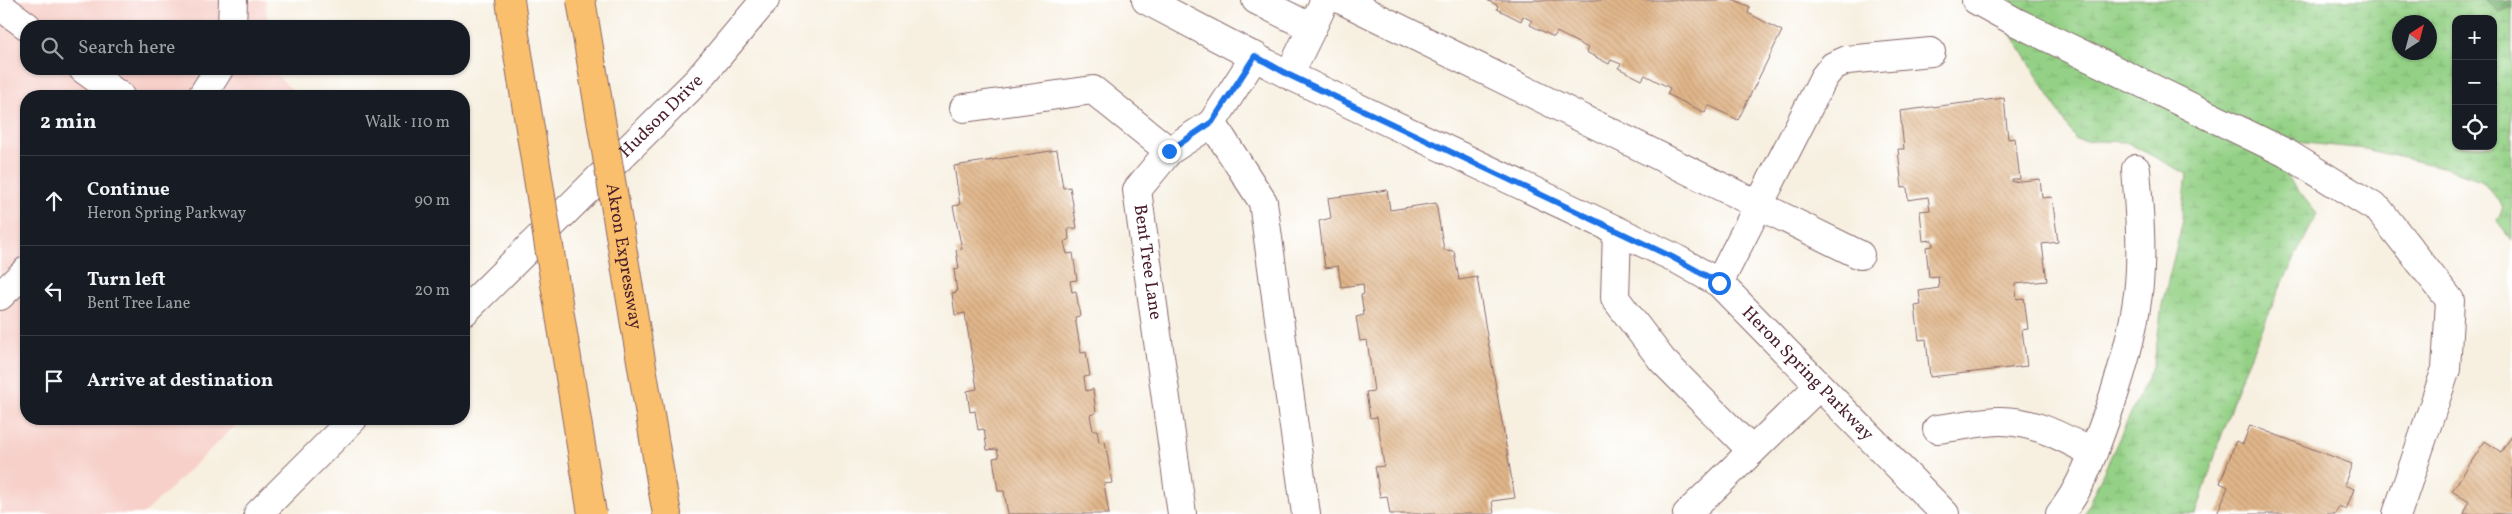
<!DOCTYPE html>
<html lang="en">
<head>
<meta charset="utf-8">
<style>
  :root { --surface:#171b24; --page:#242831; --text:#f1f3f6; --muted:#9ea1a6; --line:#363941 }
  body { margin:0; font-family:Vollkorn,serif; background:var(--page); color:var(--text) }
  .controls { position:absolute; right:15px; top:15px; display:grid; overflow:hidden; border-radius:10px; box-shadow:0 1px 4px #0004 }
  .controls button { width:45px; height:45px; display:grid; place-items:center; padding:0; border:0; border-bottom:1px solid var(--line); background:var(--surface); color:var(--text); font:25px sans-serif }
  .compass { position:absolute; left:2392px; top:15px; width:45px; height:45px; border-radius:50%; background:var(--surface); box-shadow:0 1px 4px #0004; rotate:36deg }
  .stop { position:absolute; width:15px; height:15px; margin:-11px; border:4px solid #1a73e8; border-radius:50%; background:#fff }
  .stop.end { background:#1a73e8; border-color:#fff; box-shadow:0 1px 5px #0008 }
  .list { margin:0; padding:0; list-style:none }
  h2 { display:flex; justify-content:space-between; align-items:center; height:65px; margin:0; padding:0 20px; font-size:21px }
  h2 small { font-size:16px; font-weight:400; color:var(--muted) }
  .list li { display:grid; grid-template-columns:32px 1fr auto; gap:15px; align-items:center; box-sizing:border-box; height:90px; padding:0 20px; border-top:1px solid var(--line) }
  .list b { display:block; font-size:19px; white-space:nowrap }
  .list p { margin:0; font-size:16px; white-space:nowrap; color:var(--muted) }
  .list em { font-size:16px; font-style:normal; color:var(--muted) }
  .icon { flex:none; width:28px; height:28px; fill:none; stroke:currentColor; stroke-width:2; stroke-linecap:round; stroke-linejoin:round }
  .map { position:relative; flex:none; width:2512px; height:514px; overflow:hidden }
  .search { position:absolute; background:var(--surface); box-shadow:0 1px 4px #0004; left:20px; top:20px; width:450px; height:55px; display:flex; align-items:center; gap:12px; box-sizing:border-box; padding:0 18px; border-radius:20px; color:var(--muted); font-size:19px }
  .panel { position:absolute; background:var(--surface); box-shadow:0 1px 4px #0004; left:20px; top:90px; width:450px; height:335px; border-radius:20px }
  .map>svg:first-child { display:block }
  .built { fill:#f7d0ca }
  .forest { fill:url(#forest-crowns); stroke:#60694f }
  .wetland { fill:url(#wetland-marsh); stroke:#6f7858; fill-rule:evenodd }
  .building { fill:url(#building-back-hatch) }
  .lines { fill:none; stroke-linecap:round; stroke-linejoin:round }
  .minor-casing { stroke:#87686b; stroke-width:30 }
  .highway-casing { stroke:#87686b; stroke-width:30 }
  .minor { stroke:#fff; stroke-width:28 }
  .highway { stroke:#f9bf6c; stroke-width:28 }
  .highway-bridge-casing { stroke:#87686b; stroke-width:30; stroke-linecap:butt }
  .highway-bridge { stroke:#f9bf6c; stroke-width:28 }
  .route { stroke:#1a73e8; stroke-width:6 }
  .labels { text-anchor:middle; dominant-baseline:central; stroke-width:4; stroke-linejoin:round; paint-order:stroke }
  .street-label { font-size:18px; fill:#4a1f2b; stroke:#fff }
</style>
</head>
<body>
<div class="map">
<svg width="2512" height="514" viewBox="0 0 2512 514">
  <defs>
    <pattern id="forest-crowns" width="20" height="18" patternUnits="userSpaceOnUse" patternTransform="scale(1.25)"><rect width="20" height="18" fill="#77b373"/><path d="M2 6a3 3 0 1 1 6 0M12 15a3 3 0 1 1 6 0" fill="none" stroke="#64915f"/></pattern>
    <pattern id="wetland-marsh" width="20" height="14" patternUnits="userSpaceOnUse" patternTransform="scale(1.25)"><rect width="20" height="14" fill="#94d186"/><path d="M1 5h8M5 5V1M11 12h8M15 12V8" fill="none" stroke="#81b374"/></pattern>
    <pattern id="building-back-hatch" width="6" height="6" patternUnits="userSpaceOnUse" patternTransform="scale(1.25)"><rect width="6" height="6" fill="#e0b68a"/><path d="M-1 5l2 2M0 0l6 6M5-1l2 2" fill="none" stroke="#c29c77"/></pattern>
  </defs>
  <rect width="100%" height="100%" fill="#fff"/>
  <filter id="ink" filterUnits="userSpaceOnUse"><feTurbulence type="fractalNoise" baseFrequency=".02" numOctaves="2"/><feDisplacementMap in="SourceGraphic" scale="10" xChannelSelector="R" yChannelSelector="G"/><feConvolveMatrix kernelMatrix="1 2 1 2 8 2 1 2 1" color-interpolation-filters="sRGB"/></filter>
  <filter id="wash" filterUnits="userSpaceOnUse"><feTurbulence type="fractalNoise" baseFrequency=".0096" numOctaves="4" result="noise"/><feDisplacementMap in="SourceGraphic" scale="20" xChannelSelector="R" yChannelSelector="G"/><feGaussianBlur stdDeviation="1.12" result="paint"/><feColorMatrix in="noise" values="0 0 0 0 0 0 0 0 0 0 0 0 0 0 0 0 0 1.4 0 .05"/><feComposite in="paint" operator="in"/></filter>
  <g filter="url(#wash)">
    <rect width="100%" height="100%" fill="#f7f0e1"/>
    <!-- built -->
    <path class="built" d="M0,0H265L269,26H26V69H276L277,75L298,96H26V419H242L144,514H0Z"/>
    <!-- forest -->
    <path class="forest" d="M2483,0H2512V6L2500,11Z"/>
    <!-- wetland -->
    <path class="wetland" d="M1991,0H2483L2500,11L2512,6V240L2497,221L2503,207L2481,180L2446,168L2365,149L2256,138L2317,214L2280,288L2238,385L2196,514H2084L2154,364L2162,305L2180,233L2187,174L2126,142L2076,140ZM2456,19H2493V146H2456ZM2400,22H2430V52H2400Z"/>
    <g id="blocks">
      <!-- building -->
      <path class="building" d="M1487,0H1735L1750,7L1748,13L1782,31L1738,120L1708,105L1705,113L1667,94L1670,88L1645,75L1642,80L1618,68L1621,64L1611,60L1609,64L1586,52L1588,48L1557,32L1554,37L1530,25L1532,21L1523,16L1521,21L1497,9L1498,6Z
        M2004,98L2008,139L2015,138L2020,179H2012V182L2040,179L2042,198L2052,197L2058,242L2042,244L2047,281L2015,284L2017,299L2024,298L2028,329L2022,330L2027,366L1930,377L1926,339L1919,340L1915,306L1921,305L1919,291L1939,288L1938,276L1929,277L1926,247L1933,246L1932,240L1923,241L1920,211L1930,210L1928,197L1908,200L1907,187L1902,188L1898,149H1904L1900,111Z
        M1057,150L1063,188L1070,187L1077,228L1068,229L1069,239L1064,242L1067,254L1073,253L1077,280L1070,281L1072,292L1076,291L1080,316L1075,317L1081,353L1086,352L1090,376L1084,377L1086,391L1093,389L1096,413L1090,415L1093,431L1097,430L1099,442L1105,441L1112,483L1104,484L1109,514H1008L1004,491H998L993,458L999,457L997,449L987,450L984,429L978,430L975,411L970,412L967,391L977,389L965,313L955,315L952,293L957,292L954,270L959,269L956,250L962,249L953,206L960,205L954,166Z
        M1387,190L1390,210L1436,203L1444,250L1454,251L1459,280L1477,277L1515,498L1492,501L1494,514H1390L1387,496L1380,497L1375,467L1384,466L1377,417L1370,418L1366,392L1374,391L1367,340L1360,341L1356,317L1364,315L1361,295L1364,294L1363,284L1341,287L1338,266L1325,268L1319,221L1331,218L1328,198Z
        M2250,425L2352,464L2344,485L2354,489L2346,510L2339,506L2335,514H2217L2228,487L2220,483L2236,441L2243,444Z
        M2512,436V514H2464L2469,502L2452,491L2485,441L2501,452Z"/>
    </g>
  </g>
  <g filter="url(#ink)">
    <use href="#blocks" fill-opacity="0" stroke="#87686b" stroke-width="1"/>
    <g class="lines">
      <defs>
        <g id="minor">
          <path id="s1" d="M1146,0L1289,75L1673,257L1719,283L1945,514"/>
          <path d="M1256,0L1312,28L1289,75"/>
          <path d="M1342,0L1860,255"/>
          <path d="M1976,0L2016,22L2286,153L2379,210L2450,300L2446,369L2397,514"/>
          <path d="M0,6L27,26"/>
          <path d="M232,26L233,0"/>
          <path d="M1312,28L1325,0"/>
          <path d="M83,69L120,96"/>
          <path d="M202,96L219,69"/>
          <path d="M964,108L1093,90L1169,151"/>
          <path d="M1212,123L1263,202L1306,514"/>
          <path d="M1617,231L1615,298L1662,360L1752,451"/>
          <path d="M1719,283L1824,77L1833,66L1847,60L1931,52"/>
          <path d="M0,296L26,271"/>
          <path id="s2" d="M464,312L698,80L765,0"/>
          <path d="M1937,429C1957,427 1978,422 1998,421C2033,420 2064,438 2093,453"/>
          <path d="M258,514L353,419"/>
          <path d="M1182,514L1137,190L1169,151L1212,123L1255,56"/>
          <path d="M1687,514L1819,386"/>
          <path d="M2060,514C2080,490 2091,459 2102,429C2118,386 2132,340 2138,294C2143,252 2139,210 2136,169"/>
        </g>
        <path id="highway" d="M510,0L514,29
          M661,481L667,514"/>
      </defs>
      <!-- minor casing -->
      <use href="#minor" class="minor-casing"/>
      <!-- highway casing -->
      <use href="#highway" class="highway-casing"/>
      <!-- minor -->
      <use href="#minor" class="minor"/>
      <!-- highway -->
      <use href="#highway" class="highway"/>
      <defs>
        <g id="highway-bridge">
          <path id="s3" d="M581,0L661,481"/>
          <path d="M514,29L592,514"/>
        </g>
      </defs>
      <!-- highway-bridge casing -->
      <use href="#highway-bridge" class="highway-bridge-casing"/>
      <!-- highway-bridge -->
      <use href="#highway-bridge" class="highway-bridge"/>
    </g>
  </g>
  <g class="lines" filter="url(#ink)">
    <!-- route -->
    <path class="route" d="M1169,151L1212,122L1255,56L1289,75L1672,257L1719,283"/>
  </g>
  <g class="labels">
    <!-- street labels -->
    <g class="street-label">
      <text stroke="none"><textPath href="#s2" startOffset="278">Hudson Drive</textPath></text>
      <text stroke="none"><textPath href="#s3" startOffset="260">Akron Expressway</textPath></text>
      <text transform="translate(1147 262) rotate(82)">Bent Tree Lane</text>
      <text stroke="none"><textPath href="#s1" startOffset="766">Heron Spring Parkway</textPath></text>
    </g>
  </g>
</svg>
<div class="controls">
<button>+</button>
<button>−</button>
<button><svg class="icon" aria-label="locate" viewBox="0 0 24 24"><circle cx="12" cy="12" r="6"/><path d="M12 2v4M12 18v4M2 12h4M18 12h4"/></svg></button>
</div>
<svg class="compass" viewBox="-18 -18 36 36"><path d="M0-13l5 13h-10z" fill="#e53935"/><path d="M0 13l5-13h-10z" fill="#9ea1a6"/></svg>
<div class="stop" style="left:1719px;top:283px"></div>
<div class="stop end" style="left:1169px;top:151px"></div>
<div class="search"><svg class="icon" aria-label="search" viewBox="0 0 24 24"><circle cx="10" cy="10" r="6"/><path d="M15 15l6 6"/></svg>Search here</div>
<section class="panel">
<h2>2 min<small>Walk · 110 m</small></h2>
<ul class="list">
<li><svg class="icon" aria-label="ahead" viewBox="0 0 24 24"><path d="M12 20V5M6 11l6-6 6 6"/></svg><div><b>Continue</b><p>Heron Spring Parkway</p></div><em>90 m</em></li>
<li><svg class="icon" aria-label="left" viewBox="0 0 24 24"><path d="M17 20v-9H6M10 6l-5 5 5 5"/></svg><div><b>Turn left</b><p>Bent Tree Lane</p></div><em>20 m</em></li>
<li><svg class="icon" aria-label="arrive" viewBox="0 0 24 24"><path d="M6 21V4h12l-3 4 3 4H6"/></svg><div><b>Arrive at destination</b></div></li>
</ul>
</section>
</div>
</body>
</html>
